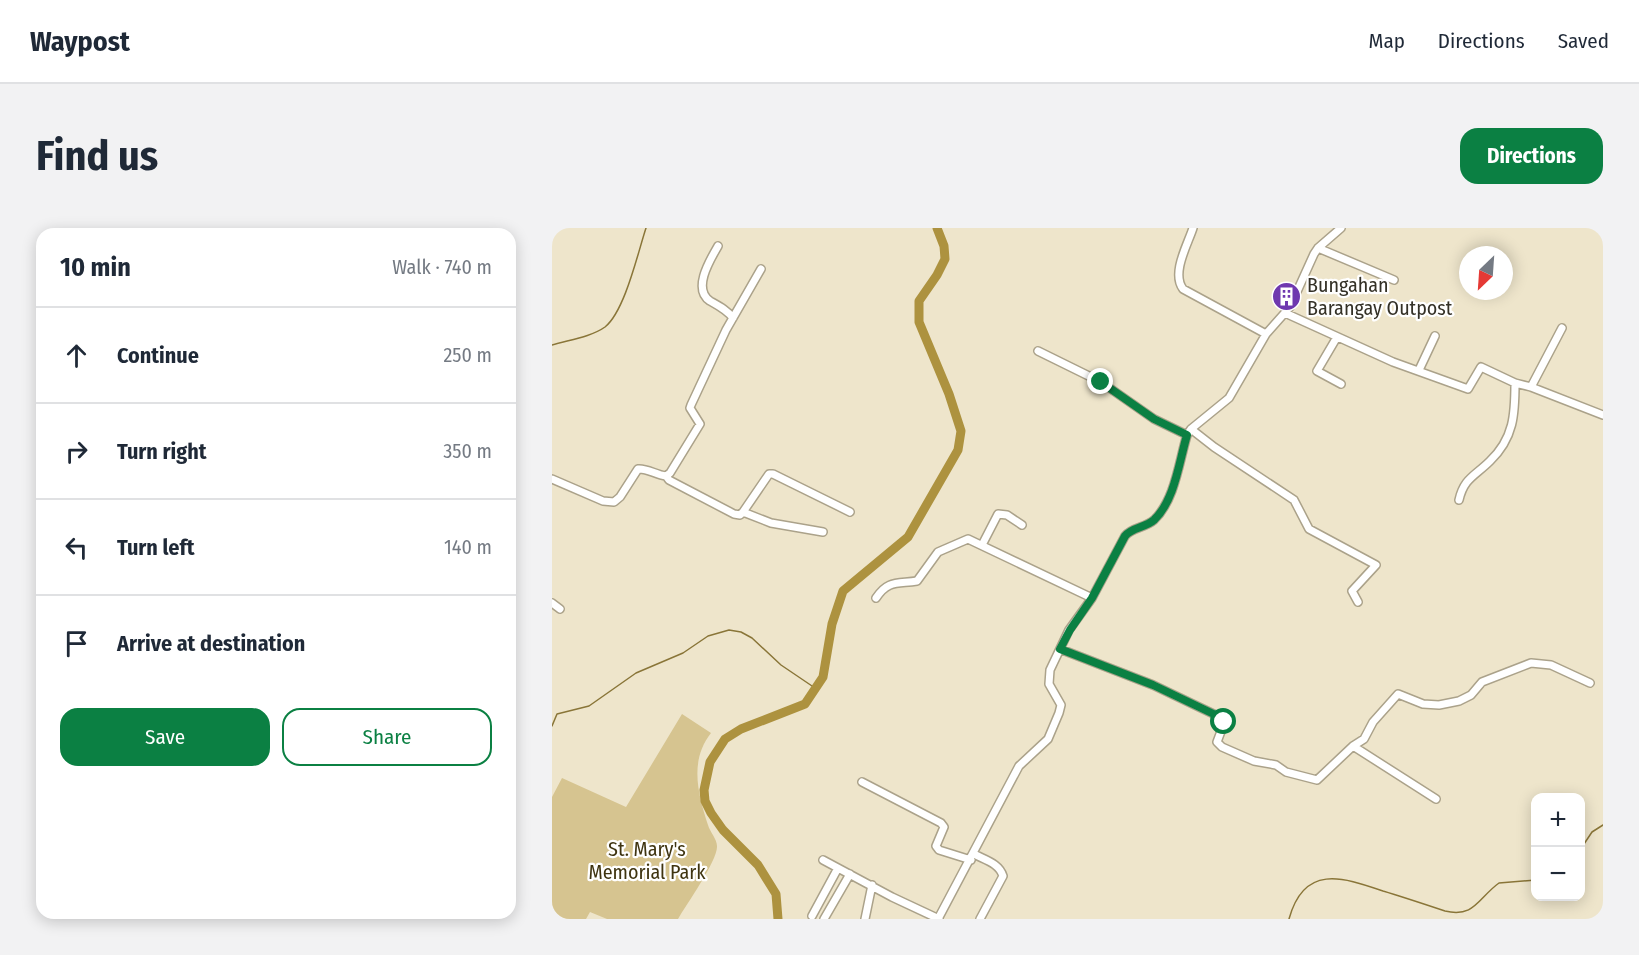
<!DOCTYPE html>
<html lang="en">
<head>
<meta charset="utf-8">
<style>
  :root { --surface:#fff; --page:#f2f2f3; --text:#1f2937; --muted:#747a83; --line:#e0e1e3; --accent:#0b8043 }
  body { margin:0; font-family:"Fira Sans Condensed",sans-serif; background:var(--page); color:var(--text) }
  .controls { position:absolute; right:18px; bottom:18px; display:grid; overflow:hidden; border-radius:12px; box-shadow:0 3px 15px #0003 }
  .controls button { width:54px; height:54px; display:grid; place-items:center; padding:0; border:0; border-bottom:2px solid var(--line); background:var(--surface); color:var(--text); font:30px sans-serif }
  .compass { position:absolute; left:907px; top:18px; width:54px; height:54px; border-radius:50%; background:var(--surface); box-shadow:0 3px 15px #0003; rotate:205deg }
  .stop { position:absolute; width:18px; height:18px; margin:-14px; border:4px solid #0b8043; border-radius:50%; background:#fff }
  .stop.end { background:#0b8043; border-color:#fff; box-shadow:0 2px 6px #0008 }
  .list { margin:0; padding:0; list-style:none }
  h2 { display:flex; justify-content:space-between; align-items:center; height:78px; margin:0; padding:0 24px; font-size:26px }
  h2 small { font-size:20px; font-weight:400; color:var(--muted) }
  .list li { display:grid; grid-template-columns:39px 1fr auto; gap:18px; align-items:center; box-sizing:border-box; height:96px; padding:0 24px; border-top:2px solid var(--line) }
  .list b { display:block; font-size:22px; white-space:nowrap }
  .list em { font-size:20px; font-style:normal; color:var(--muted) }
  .actions { display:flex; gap:12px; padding:18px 24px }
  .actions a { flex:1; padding:14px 0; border:2px solid var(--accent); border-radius:18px; text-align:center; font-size:21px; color:var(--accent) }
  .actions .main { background:var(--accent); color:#fff }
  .icon { flex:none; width:33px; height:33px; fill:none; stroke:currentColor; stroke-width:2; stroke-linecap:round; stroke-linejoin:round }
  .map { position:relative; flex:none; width:1051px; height:691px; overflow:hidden; border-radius:18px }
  header { display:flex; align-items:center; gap:36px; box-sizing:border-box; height:84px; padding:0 30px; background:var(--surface); border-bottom:2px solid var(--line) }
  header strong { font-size:28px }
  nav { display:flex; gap:33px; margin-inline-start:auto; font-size:21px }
  .intro { display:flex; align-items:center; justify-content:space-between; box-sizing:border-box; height:144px; padding:0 36px }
  h1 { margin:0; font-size:42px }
  .button { padding:15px 27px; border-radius:18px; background:var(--accent); color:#fff; font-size:21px; font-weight:700 }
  main { display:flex; gap:36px; padding:0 36px }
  aside { flex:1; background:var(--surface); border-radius:18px; box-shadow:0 3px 15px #0003 }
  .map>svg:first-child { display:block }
  .green { fill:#d6c490 }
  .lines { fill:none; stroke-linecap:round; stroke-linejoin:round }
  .stream { stroke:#897538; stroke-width:1.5 }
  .river { stroke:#ad923f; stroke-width:9 }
  .minor-casing { stroke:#aba28a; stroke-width:10 }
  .minor { stroke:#fff; stroke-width:7 }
  .route { stroke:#0b8043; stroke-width:8 }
  .labels { text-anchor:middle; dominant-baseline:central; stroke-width:4.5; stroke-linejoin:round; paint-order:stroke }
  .poi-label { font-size:20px; fill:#343127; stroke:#fff; text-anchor:start }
  .park-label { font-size:20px; fill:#3f3410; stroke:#fff }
</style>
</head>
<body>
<header>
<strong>Waypost</strong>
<nav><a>Map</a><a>Directions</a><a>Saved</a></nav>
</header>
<div class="intro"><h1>Find us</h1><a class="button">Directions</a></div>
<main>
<aside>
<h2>10 min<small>Walk · 740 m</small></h2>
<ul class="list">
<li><svg class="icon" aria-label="ahead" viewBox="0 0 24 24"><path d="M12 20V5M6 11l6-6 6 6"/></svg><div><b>Continue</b></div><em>250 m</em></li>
<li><svg class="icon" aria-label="right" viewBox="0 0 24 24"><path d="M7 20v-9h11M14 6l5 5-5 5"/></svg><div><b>Turn right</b></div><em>350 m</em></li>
<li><svg class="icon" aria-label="left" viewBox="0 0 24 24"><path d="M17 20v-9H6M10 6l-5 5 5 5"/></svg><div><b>Turn left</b></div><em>140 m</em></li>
<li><svg class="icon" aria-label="arrive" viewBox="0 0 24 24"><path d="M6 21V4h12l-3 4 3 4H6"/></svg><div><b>Arrive at destination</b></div></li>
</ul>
<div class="actions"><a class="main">Save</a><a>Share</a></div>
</aside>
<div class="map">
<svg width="1051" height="691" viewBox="0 0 1051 691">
  <rect width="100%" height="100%" fill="#eee5cb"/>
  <!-- green -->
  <path class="green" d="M130,486L159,505C137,533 146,566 156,597C158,604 165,611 165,618C166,632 134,677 126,691H55L38,684L34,691H0V569L10,550L74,579Z"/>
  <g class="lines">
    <!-- stream -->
    <path class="stream" d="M0,117C16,112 39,109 53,99C73,83 86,24 94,0
      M0,498L5,486L37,478L84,445L131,425L156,408L177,402L189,404L200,410L229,437L263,460
      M1028,622L1040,604L1051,597
      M737,691C752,636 790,649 831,663C851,669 872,676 893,683C923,690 926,670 947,655L984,652"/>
    <!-- river -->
    <path class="river" d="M226,691L224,666L206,637L171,602L159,585L153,573L152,562L158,534L173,511L189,501L253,476L271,449L280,396L291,363L356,309L406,222L409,203L397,166L367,94V73L385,47L393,31L392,18L385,0"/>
    <defs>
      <path id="minor" d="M641,0C636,16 619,45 631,61L714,106
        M166,18C158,32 140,61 158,73C167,78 175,82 181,90
        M766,20L842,52
        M733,85L841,134L916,161L929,139L963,155L979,159L1051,187
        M785,109L765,143L789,156
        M486,123L549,154L602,191L635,207
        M867,142L883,108
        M979,159L1010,100
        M639,201L662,219L742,272L757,301L824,337L800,363L806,374
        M114,248L117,252L182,286L188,287L191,284L217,246H221L298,284
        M0,251L51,273L62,274L68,269L86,241C95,240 104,247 114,248L118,245L148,196L138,180L139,177L174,102L209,41
        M907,272C912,250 923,248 938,233C962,210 963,186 963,155
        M191,284L219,295L271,304
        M430,317L446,286L455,287L470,297
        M324,370C336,352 345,356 365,353L386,324L416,311L540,370
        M0,375L8,381
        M508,421L601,457L670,490L671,498L665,514L670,519L702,533L724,537L734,544L765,552L801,518L812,511L821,494L846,466L871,476L887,477L907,473L919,467L930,454L979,435L999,437L1038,455
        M801,518L884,571
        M310,554L389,595L392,599L384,618L387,622L419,632
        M422,626C433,632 447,635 451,648L428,691
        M271,632L340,669L387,691
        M260,688L286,640
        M272,691L298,646
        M313,691L320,657
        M386,691L467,538L496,511L507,485L509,477L497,456L498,442L517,402L540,370L573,308C580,299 593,300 602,292C623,272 627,234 635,207L639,201L677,170L714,106L738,79L762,26L766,20L789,0"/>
    </defs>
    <!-- minor casing -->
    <use href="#minor" class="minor-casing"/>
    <!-- minor -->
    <use href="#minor" class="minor"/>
  </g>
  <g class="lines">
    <!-- route -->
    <path class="route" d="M549,154L602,191L635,207C627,234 623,272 602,292C593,300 580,299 573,308L540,370L518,402L508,421L601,457L670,490L672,494"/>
  </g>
  <!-- icons -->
  <defs>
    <symbol id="building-disc" viewBox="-11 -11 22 22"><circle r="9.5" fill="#6f38af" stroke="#fff"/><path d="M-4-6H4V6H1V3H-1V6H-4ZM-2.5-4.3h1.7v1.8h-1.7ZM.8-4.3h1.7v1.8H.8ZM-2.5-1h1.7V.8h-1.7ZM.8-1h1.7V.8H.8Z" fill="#fff"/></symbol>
  </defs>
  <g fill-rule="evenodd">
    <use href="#building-disc" x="718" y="52" width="33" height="33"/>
  </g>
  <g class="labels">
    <!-- poi labels -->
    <g class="poi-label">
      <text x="755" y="57">Bungahan<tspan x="755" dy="23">Barangay Outpost</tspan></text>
    </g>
    <!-- park labels -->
    <g class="park-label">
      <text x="95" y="621">St. Mary's<tspan x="95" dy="23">Memorial Park</tspan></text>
    </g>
  </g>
</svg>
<div class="controls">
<button>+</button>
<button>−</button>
</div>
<svg class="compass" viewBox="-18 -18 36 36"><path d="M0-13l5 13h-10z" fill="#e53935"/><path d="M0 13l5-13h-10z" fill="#747a83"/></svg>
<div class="stop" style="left:672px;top:494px"></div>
<div class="stop end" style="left:549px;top:154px"></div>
</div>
</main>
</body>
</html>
